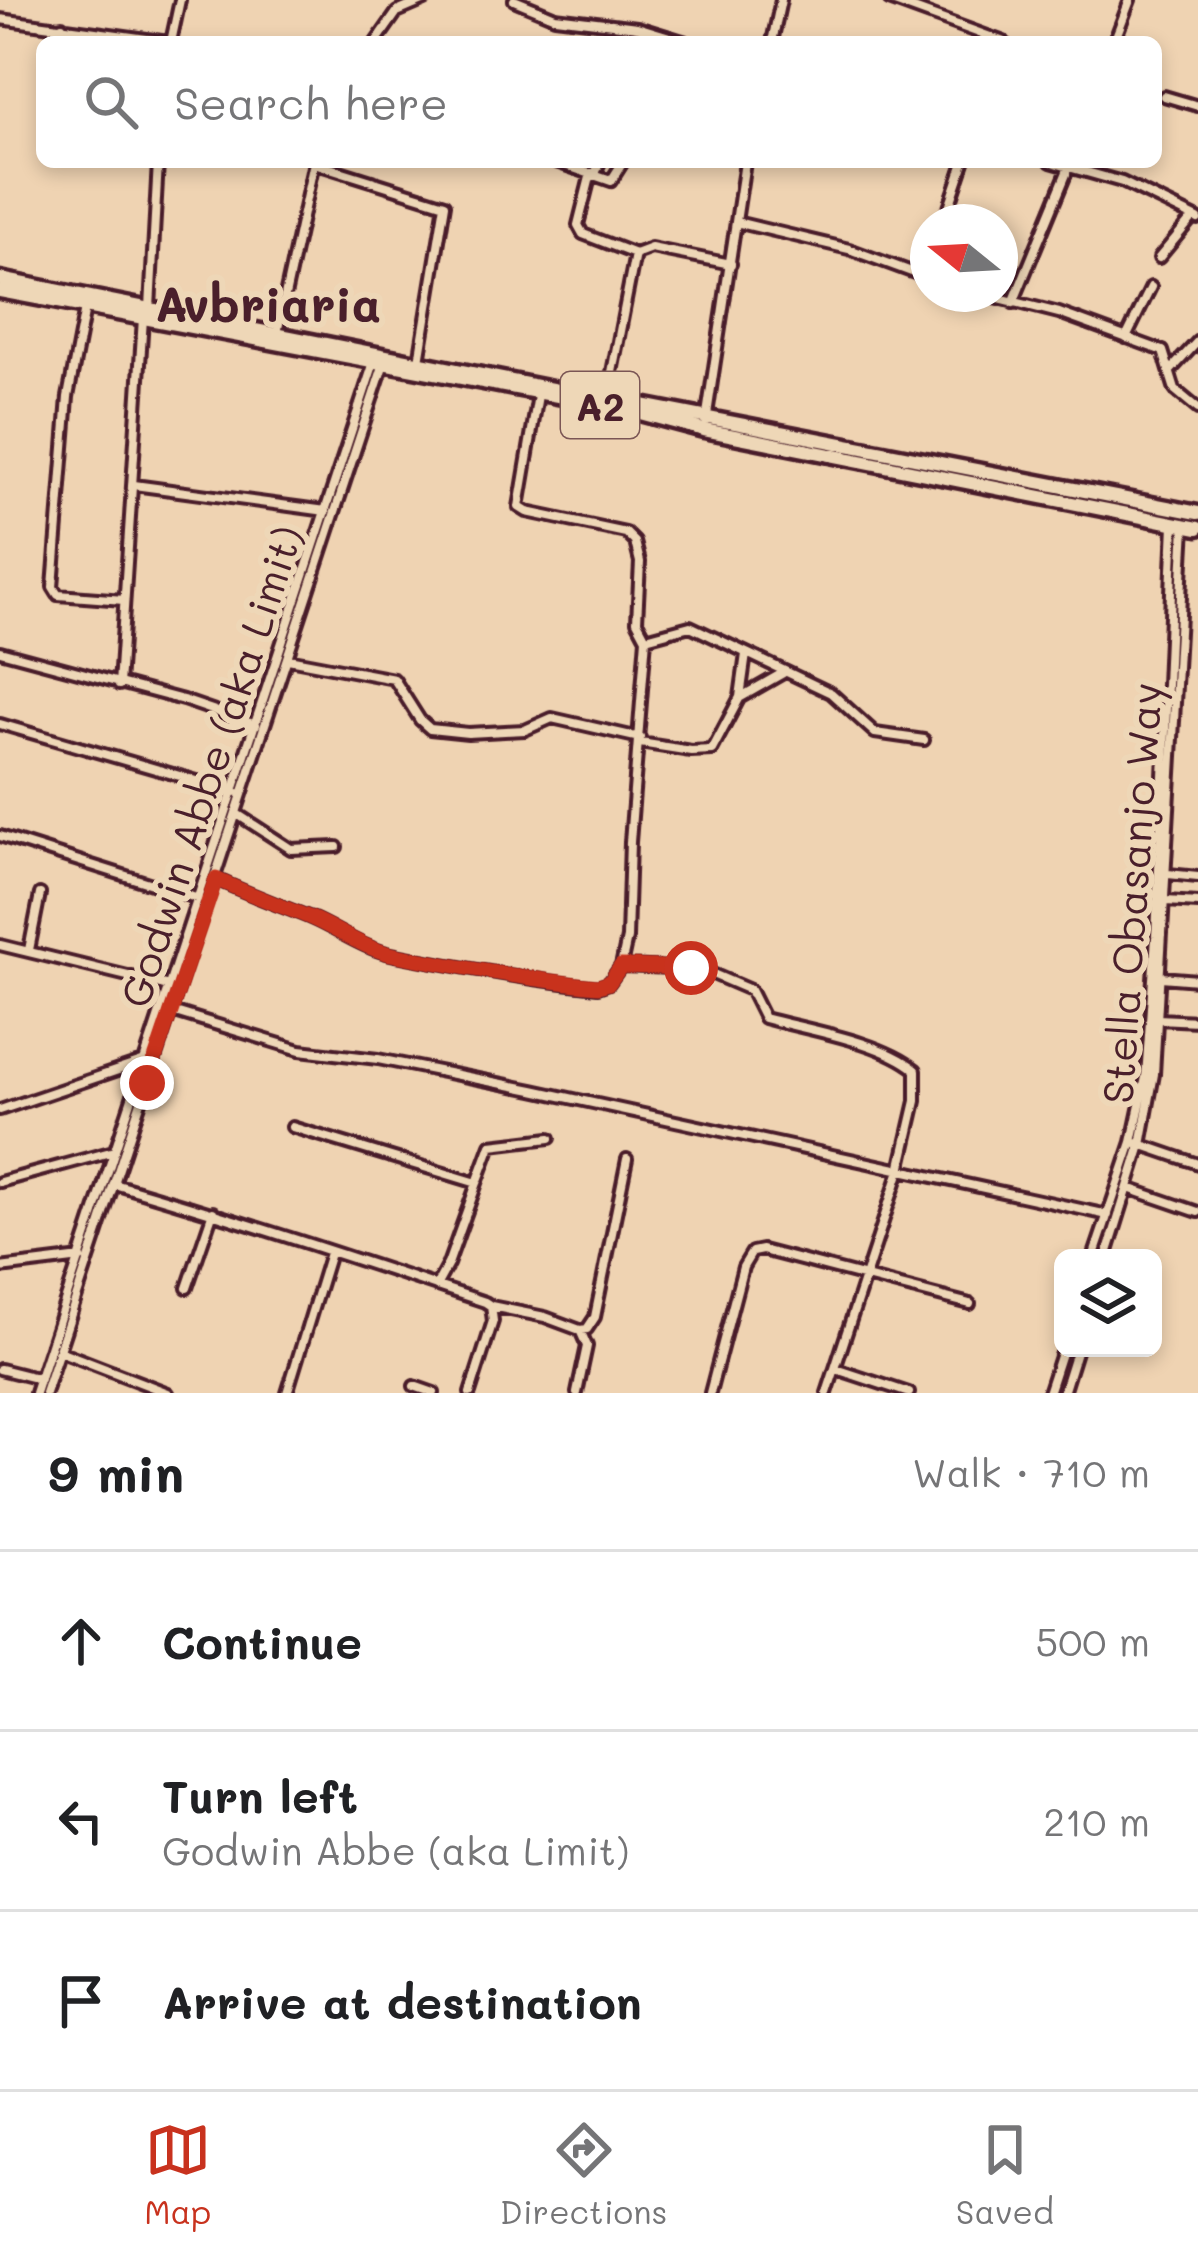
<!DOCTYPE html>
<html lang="en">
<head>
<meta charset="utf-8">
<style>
  :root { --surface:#fff; --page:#f2f2f2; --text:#202124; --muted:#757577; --line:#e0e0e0; --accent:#c8321e }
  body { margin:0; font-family:Mali,sans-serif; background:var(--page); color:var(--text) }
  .controls { position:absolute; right:36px; bottom:36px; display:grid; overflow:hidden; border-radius:18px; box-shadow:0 6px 18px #0003 }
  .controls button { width:108px; height:108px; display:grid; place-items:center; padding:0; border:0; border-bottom:3px solid var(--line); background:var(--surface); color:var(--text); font:60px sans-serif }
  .compass { position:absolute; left:910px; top:204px; width:108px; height:108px; border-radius:50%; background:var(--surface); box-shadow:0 6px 18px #0003; rotate:288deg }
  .stop { position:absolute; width:36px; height:36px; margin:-27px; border:9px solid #c8321e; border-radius:50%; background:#fff }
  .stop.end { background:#c8321e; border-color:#fff; box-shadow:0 3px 12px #0008 }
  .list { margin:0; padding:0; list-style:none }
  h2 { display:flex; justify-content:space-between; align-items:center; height:156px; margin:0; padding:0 48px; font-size:51px }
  h2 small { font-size:39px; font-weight:400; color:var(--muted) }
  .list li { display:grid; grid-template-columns:78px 1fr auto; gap:36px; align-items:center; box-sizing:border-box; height:180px; padding:0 48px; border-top:3px solid var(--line) }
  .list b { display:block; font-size:45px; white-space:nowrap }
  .list p { margin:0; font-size:39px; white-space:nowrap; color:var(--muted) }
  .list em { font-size:39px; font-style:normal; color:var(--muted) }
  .icon { flex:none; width:66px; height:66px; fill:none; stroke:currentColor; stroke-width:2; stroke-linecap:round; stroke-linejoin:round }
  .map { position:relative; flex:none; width:1198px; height:1393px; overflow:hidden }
  .search { position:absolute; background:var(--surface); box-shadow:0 6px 18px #0003; left:36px; right:36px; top:36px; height:132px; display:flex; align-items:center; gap:30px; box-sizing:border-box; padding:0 42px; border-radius:18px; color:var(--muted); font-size:45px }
  .sheet { height:696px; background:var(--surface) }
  nav { display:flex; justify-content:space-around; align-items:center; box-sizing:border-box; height:168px; border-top:3px solid var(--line); background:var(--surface); font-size:33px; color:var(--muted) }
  nav a { display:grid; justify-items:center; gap:6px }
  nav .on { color:var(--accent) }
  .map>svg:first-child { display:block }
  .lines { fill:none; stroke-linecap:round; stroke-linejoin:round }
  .minor-casing { stroke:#4a1f2b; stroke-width:16 }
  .highway-casing { stroke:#4a1f2b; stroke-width:21 }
  .minor { stroke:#eed7b7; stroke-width:8 }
  .highway { stroke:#eed7b7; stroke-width:12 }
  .route { stroke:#c8321e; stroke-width:15 }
  .labels { text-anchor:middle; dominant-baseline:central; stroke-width:12; stroke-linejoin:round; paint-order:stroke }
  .shield { fill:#eed7b7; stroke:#7b5655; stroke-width:3 }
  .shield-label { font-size:39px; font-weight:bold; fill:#4a1f2b }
  .street-label { font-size:42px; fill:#4a1f2b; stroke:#eed7b7 }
  .quarter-label { font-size:48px; font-weight:bold; fill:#4a1f2b; stroke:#eed7b7 }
</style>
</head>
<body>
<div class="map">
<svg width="1198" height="1393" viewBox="0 0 1198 1393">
  <rect width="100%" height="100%" fill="#efd3b2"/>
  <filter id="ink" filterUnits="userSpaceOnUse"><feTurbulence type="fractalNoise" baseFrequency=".00833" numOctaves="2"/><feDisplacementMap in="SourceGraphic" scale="24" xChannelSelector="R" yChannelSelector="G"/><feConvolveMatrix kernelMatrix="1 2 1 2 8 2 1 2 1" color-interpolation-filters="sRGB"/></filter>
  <g filter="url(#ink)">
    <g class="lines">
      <defs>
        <path id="minor" d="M514,0L555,17L637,27L686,42
          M889,0L1004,42
          M0,19L169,42
          M62,26V42
          M171,42L180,0
          M376,42L397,12L425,0
          M772,42L781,0
          M1114,42L1130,0
          M1164,96L1198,106
          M556,162L611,181L623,162
          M1051,162L1122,182L1198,219
          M314,163L445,204L419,361
          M591,173L578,225L583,234L635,254L651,248L731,264
          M595,174L600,162
          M736,222L849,249L928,278
          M944,222L964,162
          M1159,258L1193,217
          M983,294L1059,313L1163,351L1175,390L1198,409
          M1013,303L1071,162
          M85,308L68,397L53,587L58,595L124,600
          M150,308L158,162
          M277,333L314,162
          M1126,338L1151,287
          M1170,371L1198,341
          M538,395L519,507L527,512L626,533L635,542L640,562L637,621L646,638L630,842L627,938L621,966
          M607,398L635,254
          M706,421L745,162
          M134,485L326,511
          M646,638L690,626L831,693L875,733L924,740
          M0,651L183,700L256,725
          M288,659L394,679L420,720L430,729L468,733L525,730L552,718L640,738
          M119,685L143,318
          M741,697L783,673
          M0,724L235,792
          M640,743L691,751L712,750L740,697L746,654
          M237,814L291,849L337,847
          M0,836L199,899
          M1168,874L1198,877
          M216,879C248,894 279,905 311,918C339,930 364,950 396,955C463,968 530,980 598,987L609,983L621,966L701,969L750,990L764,1018C808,1030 881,1041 916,1070V1101L900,1170L827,1393
          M1166,901L1198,903
          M0,945L169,986
          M29,950L40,894
          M1161,977L1198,980
          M172,1011L300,1050L378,1059L533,1090L1108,1215
          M1158,1019L1198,1021
          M0,1110L142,1062
          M292,1127L477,1183L448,1264L436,1286
          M1137,1143L1198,1164
          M0,1182L114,1151
          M477,1183L491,1145L550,1138
          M114,1184C239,1220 362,1261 485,1302L491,1306L493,1321L470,1393
          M1128,1188L1198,1212
          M1093,1258L1132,1142L1146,1077L1156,937L1174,524
          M1106,1258L1141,1145L1154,1074L1185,526
          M0,1268L81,1258
          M187,1288L213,1212
          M491,1306L545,1317L580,1330L587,1346L577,1393
          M580,1330L587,1329L595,1317L627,1159
          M59,1351L168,1393
          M0,1369L40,1379
          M836,1369L909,1393
          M414,1386L434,1393
          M35,1393L375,359
          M45,1393L384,363
          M287,1393L330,1253
          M710,1393L743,1267L752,1252L762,1250L970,1304
          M1048,1393L1063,1347
          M1063,1393L1077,1348"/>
        <path id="highway" d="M0,279L572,393
          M0,291L621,408L704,430L1198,528
          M616,400L1198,513"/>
      </defs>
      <!-- minor casing -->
      <use href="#minor" class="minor-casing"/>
      <!-- highway casing -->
      <use href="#highway" class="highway-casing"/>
      <!-- minor -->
      <use href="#minor" class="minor"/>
      <!-- highway -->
      <use href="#highway" class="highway"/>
    </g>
  </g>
  <g class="lines" filter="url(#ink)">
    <!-- route -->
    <path class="route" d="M147,1083L216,879C248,894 279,905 311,918C339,930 364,949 396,955C463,968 530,980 598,986L609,983L621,966L691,968"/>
  </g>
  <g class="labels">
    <!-- shield labels -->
    <rect class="shield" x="561" y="372" width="78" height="66" rx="9"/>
    <g class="shield-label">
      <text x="600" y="405">A2</text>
    </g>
    <!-- street labels -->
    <g class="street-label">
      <text transform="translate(210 766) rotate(-72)">Godwin Abbe (aka Limit)</text>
      <text transform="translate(1131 893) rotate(-86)">Stella Obasanjo Way</text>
    </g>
    <!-- quarter labels -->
    <g class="quarter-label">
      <text x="268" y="303">Avbriaria</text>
    </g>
  </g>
</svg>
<div class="controls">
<button><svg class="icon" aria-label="layers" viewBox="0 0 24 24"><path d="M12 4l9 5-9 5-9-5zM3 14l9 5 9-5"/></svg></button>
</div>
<svg class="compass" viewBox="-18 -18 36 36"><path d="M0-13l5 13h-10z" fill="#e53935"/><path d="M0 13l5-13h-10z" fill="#757577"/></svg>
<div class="stop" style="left:691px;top:968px"></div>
<div class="stop end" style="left:147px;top:1083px"></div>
<div class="search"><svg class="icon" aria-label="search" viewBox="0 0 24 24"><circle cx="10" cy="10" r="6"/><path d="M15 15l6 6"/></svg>Search here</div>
</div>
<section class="sheet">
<h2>9 min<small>Walk · 710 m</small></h2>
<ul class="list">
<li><svg class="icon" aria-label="ahead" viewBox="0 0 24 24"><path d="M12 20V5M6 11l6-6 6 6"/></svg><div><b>Continue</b></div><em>500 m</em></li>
<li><svg class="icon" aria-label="left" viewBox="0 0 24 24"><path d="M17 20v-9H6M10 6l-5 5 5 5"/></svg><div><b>Turn left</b><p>Godwin Abbe (aka Limit)</p></div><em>210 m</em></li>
<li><svg class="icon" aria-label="arrive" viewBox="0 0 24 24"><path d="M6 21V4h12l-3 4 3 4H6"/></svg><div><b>Arrive at destination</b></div></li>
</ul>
</section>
<nav>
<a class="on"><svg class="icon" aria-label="map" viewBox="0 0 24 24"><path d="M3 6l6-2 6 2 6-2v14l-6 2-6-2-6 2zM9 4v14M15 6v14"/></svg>Map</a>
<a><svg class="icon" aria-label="directions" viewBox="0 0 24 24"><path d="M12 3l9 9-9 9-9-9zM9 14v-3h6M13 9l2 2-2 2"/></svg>Directions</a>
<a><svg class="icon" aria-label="saved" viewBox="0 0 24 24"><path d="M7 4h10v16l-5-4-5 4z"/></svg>Saved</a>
</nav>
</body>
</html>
